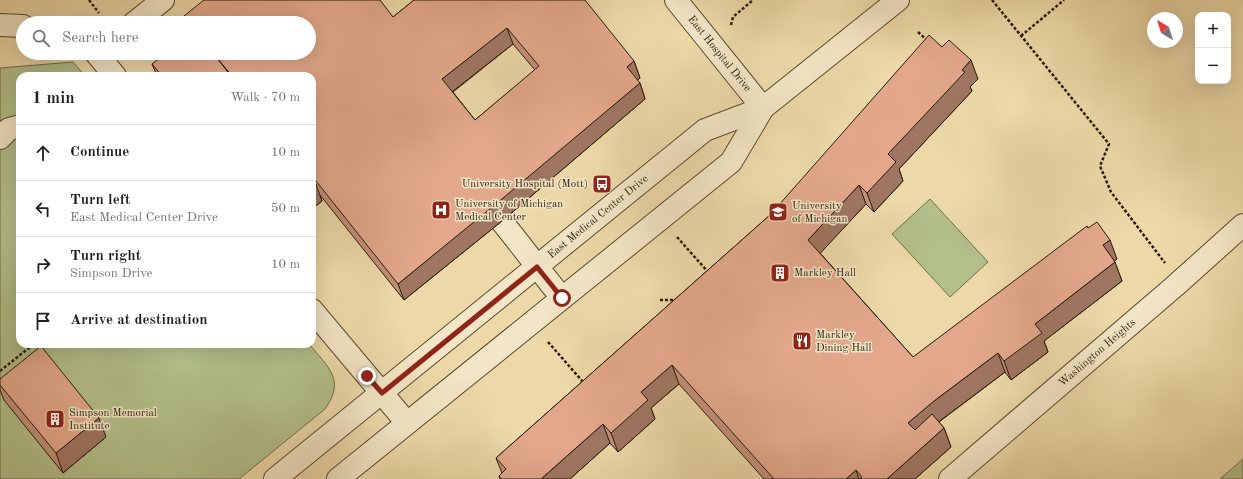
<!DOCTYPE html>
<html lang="en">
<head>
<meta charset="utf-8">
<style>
  :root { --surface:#fff; --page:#f6f6f6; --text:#202124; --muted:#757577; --line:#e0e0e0 }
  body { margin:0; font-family:"Old Standard TT",serif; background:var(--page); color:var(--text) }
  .controls { position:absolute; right:12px; top:12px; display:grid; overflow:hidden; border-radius:8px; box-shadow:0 4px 16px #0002 }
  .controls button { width:36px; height:36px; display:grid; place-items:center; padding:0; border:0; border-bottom:1px solid var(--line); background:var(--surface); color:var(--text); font:20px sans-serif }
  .compass { position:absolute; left:1147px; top:12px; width:36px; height:36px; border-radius:50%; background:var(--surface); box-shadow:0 4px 16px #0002; rotate:322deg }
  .stop { position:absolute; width:12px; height:12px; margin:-9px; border:3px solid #8f2418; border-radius:50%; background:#fff }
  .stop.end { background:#8f2418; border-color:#fff; box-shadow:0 1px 4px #0008 }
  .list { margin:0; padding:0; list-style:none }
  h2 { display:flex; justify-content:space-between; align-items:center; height:52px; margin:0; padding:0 16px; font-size:17px }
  h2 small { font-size:13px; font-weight:400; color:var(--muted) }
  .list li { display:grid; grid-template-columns:26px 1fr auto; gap:12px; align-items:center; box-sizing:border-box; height:56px; padding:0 16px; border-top:1px solid var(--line) }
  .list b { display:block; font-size:15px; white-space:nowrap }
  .list p { margin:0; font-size:13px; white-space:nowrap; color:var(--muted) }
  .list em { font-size:13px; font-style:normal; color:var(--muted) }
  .icon { flex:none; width:22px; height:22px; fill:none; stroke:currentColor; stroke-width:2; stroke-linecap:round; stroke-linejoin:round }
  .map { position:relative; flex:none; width:1243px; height:479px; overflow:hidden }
  .search { position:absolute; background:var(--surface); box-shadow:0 4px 16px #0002; left:16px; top:16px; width:300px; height:44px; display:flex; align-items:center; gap:10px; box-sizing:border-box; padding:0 14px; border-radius:22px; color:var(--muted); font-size:15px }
  .panel { position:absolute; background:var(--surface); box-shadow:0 4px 16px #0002; left:16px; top:72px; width:300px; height:276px; border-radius:12px }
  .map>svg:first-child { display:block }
  .green { fill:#b3c08b; stroke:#6e6d4a }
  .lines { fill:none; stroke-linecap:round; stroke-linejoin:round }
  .minor-casing { stroke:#594a30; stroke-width:24 }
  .path { stroke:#281a08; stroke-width:2.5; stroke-dasharray:3 2; stroke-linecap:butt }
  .minor { stroke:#f3e6c6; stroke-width:22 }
  .wall { fill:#c39078; stroke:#281a08; fill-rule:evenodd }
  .shaded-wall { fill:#9f7662; stroke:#281a08 }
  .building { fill:#e3a88c; stroke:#281a08; fill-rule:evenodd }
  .route { stroke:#8f2418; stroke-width:5 }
  .labels { text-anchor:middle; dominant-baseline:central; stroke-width:3; stroke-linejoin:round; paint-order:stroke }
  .street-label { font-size:11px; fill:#281a08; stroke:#f3e6c6 }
  .poi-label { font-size:11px; fill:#281a08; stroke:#f3e6c6; text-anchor:start }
</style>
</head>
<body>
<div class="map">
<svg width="1243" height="479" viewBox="0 0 1243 479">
  <rect width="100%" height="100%" fill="#edd9a8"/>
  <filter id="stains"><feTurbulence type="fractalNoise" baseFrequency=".005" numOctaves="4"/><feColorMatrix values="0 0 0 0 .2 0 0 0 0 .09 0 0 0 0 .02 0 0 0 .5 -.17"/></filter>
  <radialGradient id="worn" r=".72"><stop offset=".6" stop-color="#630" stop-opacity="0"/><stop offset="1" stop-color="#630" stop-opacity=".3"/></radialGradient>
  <!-- green -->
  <path class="green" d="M73,62L85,76H20V344H309C328,367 346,380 325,409L239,479H1L0,478V68Z
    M930,199L988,262L950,297L892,234Z
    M1243,459V479H1220Z"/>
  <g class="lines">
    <defs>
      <g id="minor">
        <path id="s1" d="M676,0L763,108"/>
        <path d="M134,23L163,0"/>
        <path d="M0,25L23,26"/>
        <path d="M96,53L115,76"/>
        <path d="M0,138L9,129L20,126"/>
        <path d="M483,199C511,231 535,265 562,298"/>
        <path d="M312,310L407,423"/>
        <path id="s2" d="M275,479L705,130L763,108L898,0"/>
        <path d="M338,479L731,162L763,108"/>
        <path id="s3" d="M950,479L1175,286L1243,225"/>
      </g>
    </defs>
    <!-- minor casing -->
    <use href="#minor" class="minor-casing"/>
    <!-- path -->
    <path class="path" d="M89,0L99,13
      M992,0L1109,144L1100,166L1111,192L1165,263
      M731,25L733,17L753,0
      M918,32L928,41
      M1021,36L1064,0
      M677,237L708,272
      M660,300H676
      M548,342L584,383
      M0,371L34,344"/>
    <!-- minor -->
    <use href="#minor" class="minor"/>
  </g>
  <!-- wall -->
  <path class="wall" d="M414,0L634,61L640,78L637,80L640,83L645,99L502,221L404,300L320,195L322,201L312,209V76H157L152,64L309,23H186L184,16L393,17ZM513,44L535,70L475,120L453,92Z
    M942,47L978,79L970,87L972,91L899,169L903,181L874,212L866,204L820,253L913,357L1117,259L1114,261L1122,281L1044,341L1048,352L1011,380L1005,372L939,422L944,428L951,447L915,479H764L679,384L651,408L655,419L618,452L610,443L570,479H500L499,476L502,473L496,458L770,215Z
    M0,379L106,437L63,473L4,400L0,390Z"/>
  <!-- shaded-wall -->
  <path class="shaded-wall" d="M507,28L513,44L448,95L442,79Z
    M971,60L978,79L970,87L972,91L899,169L903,181L874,212L867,193L888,154L962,70Z
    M634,61L640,78L633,84L627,67Z
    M640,83L645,99L502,221L404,300L398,284Z
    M315,182L322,201L312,209V185Z
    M859,185L866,204L815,259L808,240Z
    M1110,240L1117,259L1110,264L1103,245Z
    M1115,262L1122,281L1044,341L1048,352L1011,380L1004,361L1035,324Z
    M998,353L1005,372L941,420L915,442L908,423L934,401Z
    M672,365L679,384L651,408L655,419L618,452L611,433L641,392Z
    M99,418L106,437L63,473L56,453Z
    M603,424L610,443L570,479H541Z
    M944,428L951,447L915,479H887Z
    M856,470L859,479H846Z"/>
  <!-- building -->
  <path class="building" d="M204,0H380L393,17L414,0H585L634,61L627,67L640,83L496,204L398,284L312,176V76H232L213,53H309V23H189L184,16ZM507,28L539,66L475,120L442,79Z
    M929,35L942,47L949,40L971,60L962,70L965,72L888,154L896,162L867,193L859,185L808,240L913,357L1087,226L1088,228L1097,222L1110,240L1103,245L1115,262L1035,324L1042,333L1004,361L998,353L934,401L908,423L915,430L932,414L944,428L887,479H859L862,477L856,470L846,479H774L672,365L641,392L648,400L611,433L603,424L541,479H501L499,476L506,469L496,458L770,215Z
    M166,53H213L231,76H162L152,64Z
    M312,178L315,182L312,185Z
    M41,346L99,418L56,453L0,385V379Z"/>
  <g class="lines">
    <!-- route -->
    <path class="route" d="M367,376L382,393L537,267L562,298"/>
  </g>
  <!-- icons -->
  <defs>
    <symbol id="bus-square" viewBox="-11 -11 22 22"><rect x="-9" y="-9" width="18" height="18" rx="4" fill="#8f2418" stroke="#f3e6c6"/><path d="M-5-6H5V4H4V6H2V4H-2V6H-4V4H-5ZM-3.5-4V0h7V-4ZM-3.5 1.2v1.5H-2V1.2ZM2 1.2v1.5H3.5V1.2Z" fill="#fff"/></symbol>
    <symbol id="hospital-square" viewBox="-11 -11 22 22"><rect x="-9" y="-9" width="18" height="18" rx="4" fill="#8f2418" stroke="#f3e6c6"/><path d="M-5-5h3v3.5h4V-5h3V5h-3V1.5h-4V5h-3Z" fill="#fff"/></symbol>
    <symbol id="university-square" viewBox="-11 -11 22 22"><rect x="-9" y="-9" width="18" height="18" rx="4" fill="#8f2418" stroke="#f3e6c6"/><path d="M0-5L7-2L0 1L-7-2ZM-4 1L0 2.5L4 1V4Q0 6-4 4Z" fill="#fff"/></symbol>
    <symbol id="building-square" viewBox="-11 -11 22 22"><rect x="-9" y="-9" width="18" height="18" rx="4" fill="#8f2418" stroke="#f3e6c6"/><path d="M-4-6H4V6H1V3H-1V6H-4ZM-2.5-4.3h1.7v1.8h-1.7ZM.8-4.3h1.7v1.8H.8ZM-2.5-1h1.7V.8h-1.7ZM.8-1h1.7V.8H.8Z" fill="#fff"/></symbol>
    <symbol id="restaurant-square" viewBox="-11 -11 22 22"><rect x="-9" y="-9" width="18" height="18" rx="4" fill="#8f2418" stroke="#f3e6c6"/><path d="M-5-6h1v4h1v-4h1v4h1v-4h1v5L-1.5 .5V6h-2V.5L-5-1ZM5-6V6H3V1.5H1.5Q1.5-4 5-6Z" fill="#fff"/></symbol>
  </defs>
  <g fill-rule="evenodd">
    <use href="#bus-square" x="591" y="173" width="22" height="22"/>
    <use href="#hospital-square" x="430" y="199" width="22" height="22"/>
    <use href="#university-square" x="767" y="201" width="22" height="22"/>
    <use href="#building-square" x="769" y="262" width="22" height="22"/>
    <use href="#restaurant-square" x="791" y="330" width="22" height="22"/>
    <use href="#building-square" x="44" y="408" width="22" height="22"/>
  </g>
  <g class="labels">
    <!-- street labels -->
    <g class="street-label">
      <text stroke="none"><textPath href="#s1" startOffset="69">East Hospital Drive</textPath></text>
      <text stroke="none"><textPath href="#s2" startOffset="416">East Medical Center Drive</textPath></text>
      <text stroke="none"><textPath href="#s3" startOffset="194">Washington Heights</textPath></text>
    </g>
    <!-- poi labels -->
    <g class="poi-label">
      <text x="588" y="184" text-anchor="end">University Hospital (Mott)</text>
      <text x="455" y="204">University of Michigan<tspan x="455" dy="13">Medical Center</tspan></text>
      <text x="792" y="206">University<tspan x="792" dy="13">of Michigan</tspan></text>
      <text x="794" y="273">Markley Hall</text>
      <text x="816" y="335">Markley<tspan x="816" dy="13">Dining Hall</tspan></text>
      <text x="69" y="413">Simpson Memorial<tspan x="69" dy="13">Institute</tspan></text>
    </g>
  </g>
  <rect width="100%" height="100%" filter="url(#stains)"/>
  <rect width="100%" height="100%" fill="url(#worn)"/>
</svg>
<div class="controls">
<button>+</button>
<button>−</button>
</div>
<svg class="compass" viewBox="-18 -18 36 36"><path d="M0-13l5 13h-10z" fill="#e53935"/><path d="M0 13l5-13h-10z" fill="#757577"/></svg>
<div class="stop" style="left:562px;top:298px"></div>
<div class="stop end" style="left:367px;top:376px"></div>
<div class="search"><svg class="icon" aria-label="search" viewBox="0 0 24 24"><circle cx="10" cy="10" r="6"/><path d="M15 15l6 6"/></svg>Search here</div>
<section class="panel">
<h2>1 min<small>Walk · 70 m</small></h2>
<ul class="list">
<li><svg class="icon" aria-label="ahead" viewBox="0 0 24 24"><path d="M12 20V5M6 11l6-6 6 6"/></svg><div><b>Continue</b></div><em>10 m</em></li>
<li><svg class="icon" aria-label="left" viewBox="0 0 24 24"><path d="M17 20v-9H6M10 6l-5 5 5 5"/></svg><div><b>Turn left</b><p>East Medical Center Drive</p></div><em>50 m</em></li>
<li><svg class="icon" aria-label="right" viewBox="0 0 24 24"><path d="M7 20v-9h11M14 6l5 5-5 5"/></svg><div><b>Turn right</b><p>Simpson Drive</p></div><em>10 m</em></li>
<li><svg class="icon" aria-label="arrive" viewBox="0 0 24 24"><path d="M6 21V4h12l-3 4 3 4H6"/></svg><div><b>Arrive at destination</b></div></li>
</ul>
</section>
</div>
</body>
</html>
